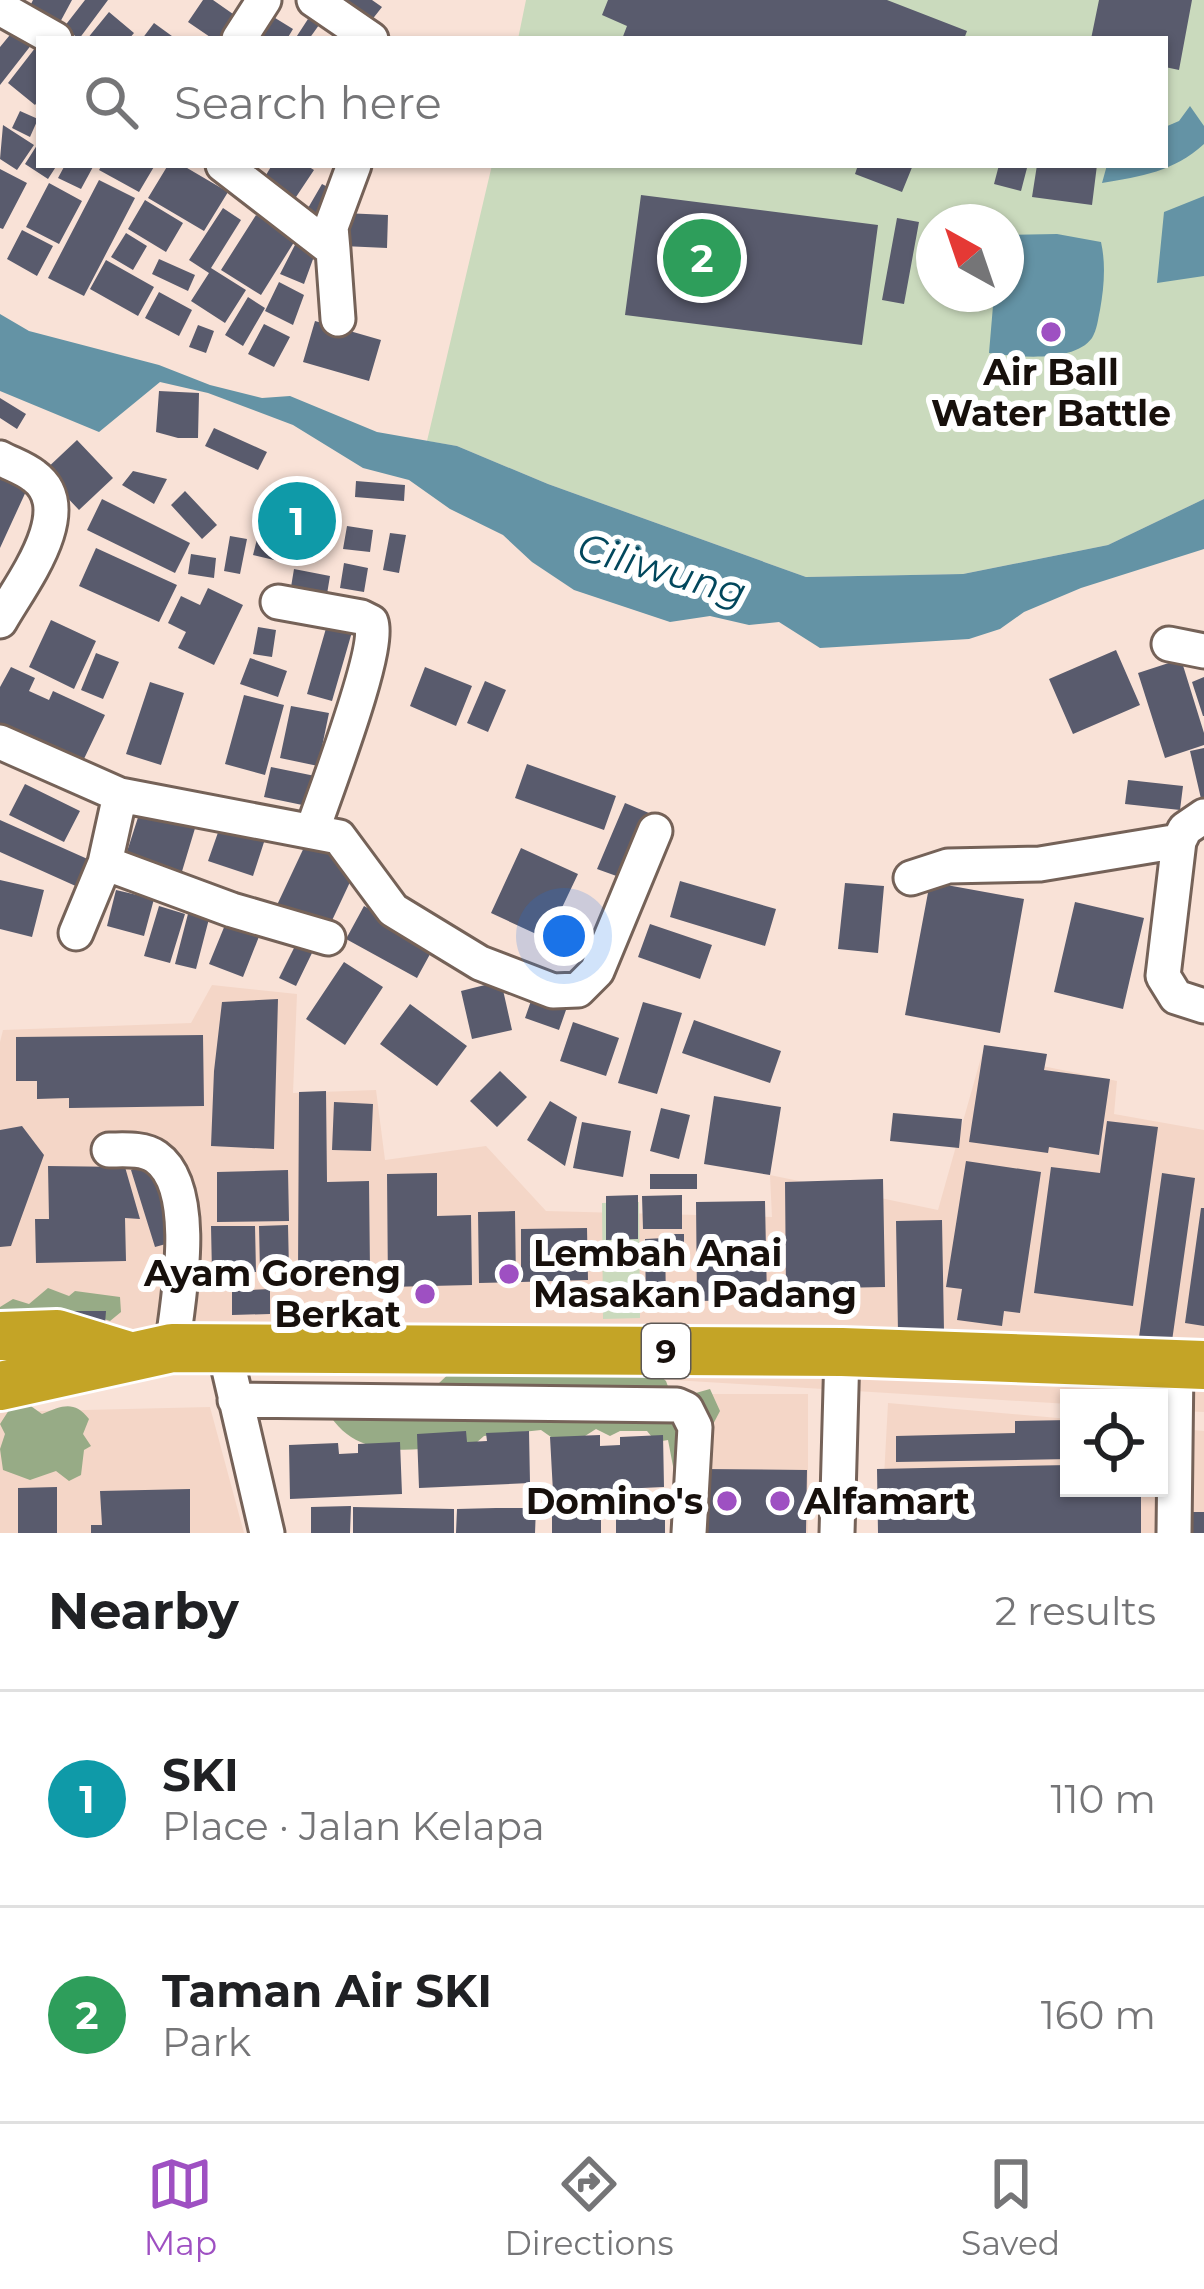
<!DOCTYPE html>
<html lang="en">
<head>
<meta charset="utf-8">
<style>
  :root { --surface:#fff; --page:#f2f2f2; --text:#202124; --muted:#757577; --line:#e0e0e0; --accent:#9e50c2 }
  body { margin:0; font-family:Montserrat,sans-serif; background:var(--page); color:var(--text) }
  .controls { position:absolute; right:36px; bottom:36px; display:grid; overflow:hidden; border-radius:0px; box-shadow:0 3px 9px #0004 }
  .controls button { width:108px; height:108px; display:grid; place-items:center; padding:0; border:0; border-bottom:3px solid var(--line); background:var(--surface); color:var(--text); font:60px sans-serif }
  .compass { position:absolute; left:916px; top:204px; width:108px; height:108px; border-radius:50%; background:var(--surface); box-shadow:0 3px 9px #0004; rotate:320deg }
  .you { position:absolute; left:564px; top:936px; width:42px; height:42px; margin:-30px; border:9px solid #fff; border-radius:50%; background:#1a73e8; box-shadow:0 0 0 18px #1a73e833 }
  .badge { display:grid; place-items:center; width:78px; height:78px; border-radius:50%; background:var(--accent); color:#fff; font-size:39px; font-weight:700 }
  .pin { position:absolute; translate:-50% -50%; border:6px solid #fff; box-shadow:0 3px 12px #0006 }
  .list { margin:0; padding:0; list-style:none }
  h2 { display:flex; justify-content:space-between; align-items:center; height:156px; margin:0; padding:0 48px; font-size:51px }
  h2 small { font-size:39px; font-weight:400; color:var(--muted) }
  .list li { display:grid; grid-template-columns:78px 1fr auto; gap:36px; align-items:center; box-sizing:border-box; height:216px; padding:0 48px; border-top:3px solid var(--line) }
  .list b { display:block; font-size:45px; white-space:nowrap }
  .list p { margin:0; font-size:39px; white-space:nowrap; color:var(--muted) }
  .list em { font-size:39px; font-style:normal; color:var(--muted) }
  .icon { flex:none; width:66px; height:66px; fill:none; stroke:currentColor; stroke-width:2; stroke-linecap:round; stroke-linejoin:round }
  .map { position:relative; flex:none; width:1204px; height:1533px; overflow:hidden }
  .search { position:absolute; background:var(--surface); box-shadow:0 3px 9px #0004; left:36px; right:36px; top:36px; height:132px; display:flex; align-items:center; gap:30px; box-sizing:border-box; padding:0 42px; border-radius:0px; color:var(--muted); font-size:45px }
  .sheet { height:588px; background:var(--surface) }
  nav { display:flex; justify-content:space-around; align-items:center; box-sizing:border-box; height:168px; border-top:3px solid var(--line); background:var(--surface); font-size:33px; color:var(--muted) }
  nav a { display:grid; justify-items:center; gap:6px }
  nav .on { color:var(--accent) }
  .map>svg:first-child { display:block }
  .built { fill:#f4d6c7 }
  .green { fill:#cadabd; fill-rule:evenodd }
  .forest { fill:#97ab86 }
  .water { fill:#6493a5 }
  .building { fill:#595b6d }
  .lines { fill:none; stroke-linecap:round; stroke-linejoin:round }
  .minor-casing { stroke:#756258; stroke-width:39 }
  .highway-casing { stroke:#fff; stroke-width:54 }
  .minor { stroke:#fff; stroke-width:33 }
  .highway { stroke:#c4a426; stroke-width:48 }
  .poi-dot { fill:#9e50c2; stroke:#fff; stroke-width:4.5 }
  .labels { text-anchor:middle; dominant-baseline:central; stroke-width:12; stroke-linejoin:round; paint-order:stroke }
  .shield { fill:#fff; stroke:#5d5855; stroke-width:3 }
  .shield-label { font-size:33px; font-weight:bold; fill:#17100c }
  .poi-label { font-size:36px; font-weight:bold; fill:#17100c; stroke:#fff; text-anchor:start }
  .water-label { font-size:39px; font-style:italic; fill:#02475c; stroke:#fff }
</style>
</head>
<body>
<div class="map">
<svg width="1204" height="1533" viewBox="0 0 1204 1533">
  <rect width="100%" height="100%" fill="#f9e2d7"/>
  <!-- built -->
  <path class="built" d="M212,985L297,994L293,1093L376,1090L385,1160L486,1146L546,1211L772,1217L770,1175L938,1210L982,1054L1117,1081L1114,1114L1204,1130V1412L1159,1410V1398H1069V1404L0,1339V1042L3,1030L191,1023Z
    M682,1394H808V1533H683Z
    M888,1403L1069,1419V1488H1159V1427L1204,1431V1533H881Z
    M210,1407L244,1533H0V1412Z"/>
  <!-- green -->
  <path class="green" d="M526,0H1204V499L1108,545L963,574L806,577L548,484L457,446L427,441L492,165H1165V39H518ZM934,222H1006V294H934Z
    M639,1202L640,1318L603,1319L602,1203Z"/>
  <!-- forest -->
  <path class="forest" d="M48,1288L69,1296L75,1291L120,1297L121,1312L110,1321L86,1313L0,1343V1307L13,1299L29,1304Z
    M458,1365L656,1372L666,1381L671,1395L685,1396L710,1389L720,1411L710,1430L712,1446L677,1487L668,1440L656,1442L647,1431H620L610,1436L596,1429L574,1443L561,1444L541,1430L484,1436L476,1443C422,1448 359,1466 327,1411L387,1383L438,1384Z
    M28,1404L42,1414C62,1406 74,1400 89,1419L83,1434L91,1446L84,1450L81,1475L69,1481L56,1471L30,1480L3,1470L0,1449L5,1434L0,1424L11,1407Z"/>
  <!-- water -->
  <path class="water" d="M1190,106L1204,126V144C1173,172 1142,176 1102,183L1107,165H1165V127L1179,121Z
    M1204,196V276L1157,283L1164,212Z
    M1057,234L1101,242C1106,264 1104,288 1100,310C1098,319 1097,330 1092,338C1074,363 1016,357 989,353L994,294H1006V235Z
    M0,314L29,331L159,365L210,385L262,398L290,396L377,432L457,446L548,484L806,577L963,574L1108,545L1204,499V549L1081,588L1024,612L1000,629L969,639L820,648L779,622L749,625L710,616L670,622L574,590L532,562L503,535L450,509L409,480L363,468L293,425L208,393L160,382L99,432L0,391Z"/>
  <!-- building -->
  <path class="building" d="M33,0H72L58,26L28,10Z
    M85,0H108L79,39L64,27Z
    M203,0H213L243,21L231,39H213L188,22Z
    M341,0H372L382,7L371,21Z
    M608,0H887L967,31L964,39H622L627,26L602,15Z
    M1099,0H1192L1179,70L1165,67V39H1091Z
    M109,12L134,33L129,39H87Z
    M267,13L293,29L287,39H269L256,31Z
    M308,19L319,25L309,39H295Z
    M154,23L176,39H142Z
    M14,30L32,44L0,85V47Z
    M39,43V100L35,105L8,83Z
    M20,111L38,119L30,137L12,128Z
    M3,125L34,145L17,170L0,159Z
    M39,142V165H57L48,179L25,164Z
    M65,165H94L81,189L58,178Z
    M102,165H155L139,192L99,170Z
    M168,165H182L228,192L204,231L148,198Z
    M272,165H306L314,170L294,200L263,180Z
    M858,165H913L902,192L855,174Z
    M999,165L1027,168L1021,191L994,184Z
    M1037,165H1097L1092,205L1032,197Z
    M0,169L27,183L3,229L0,228Z
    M99,180L135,198L84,296L48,278Z
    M49,183L82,201L59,244L26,227Z
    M322,184L339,193L322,225L304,215Z
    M641,195L878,225L862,345L625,315Z
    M145,200L183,223L166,252L128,229Z
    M223,208L241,220L211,268L246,290L225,323L191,301L209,273L189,260Z
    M344,213L388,215L387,248L343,246Z
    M256,215L296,239L261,295L221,270Z
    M897,218L919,222L904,304L882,300Z
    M22,230L53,246L37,276L7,259Z
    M126,233L147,246L133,270L111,257Z
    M297,241L316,251L304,284L280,274Z
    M159,259L195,275L188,291L152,274Z
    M106,260L154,287L138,316L90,289Z
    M279,282L304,295L293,325L265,311Z
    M159,292L192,310L179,336L145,318Z
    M248,297L265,308L243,346L225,335Z
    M315,321L381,340L369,381L303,362Z
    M264,324L290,337L274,367L248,354Z
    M198,325L214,331L206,353L189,347Z
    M159,391L199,393L198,438H178L156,432Z
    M0,398L26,414L17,429L0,418Z
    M214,428L267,452L258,470L205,446Z
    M77,440L113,478L79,510L43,472Z
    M133,471L167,479L154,504L122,485Z
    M0,475L28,487L0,548Z
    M356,481L405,485L404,501L355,497Z
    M185,491L217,525L202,539L171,505Z
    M269,492L339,521L331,541L314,537L310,555L294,551L291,564L253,555Z
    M102,499L190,543L175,573L87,530Z
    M347,526L373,530L370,552L343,549Z
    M390,533L406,535L399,573L383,570Z
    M230,536L247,539L240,574L224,571Z
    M96,548L177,585L159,622L79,586Z
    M191,554L216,558L214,578L188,574Z
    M344,563L368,568L364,592L340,588Z
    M294,569L330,576L326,600L290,593Z
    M208,588L243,605L214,665L178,648L186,632L168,623L181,596L200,605Z
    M329,618L354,625L332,701L307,694Z
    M51,620L96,641L74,689L29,667Z
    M258,627L276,630L272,657L253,654Z
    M1116,650L1140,705L1073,734L1049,679Z
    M96,653L119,662L103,699L81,690Z
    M250,658L287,671L278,697L240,684Z
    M1181,659L1204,733V745L1165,758L1138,673Z
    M11,667L35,678L29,691L49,700L53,691L105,715L82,763L0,724V687Z
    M425,667L472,686L456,726L410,706Z
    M1204,677V716H1203L1192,682Z
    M485,681L506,690L488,732L467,723Z
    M150,682L184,693L161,765L126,754Z
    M244,695L284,705L265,775L225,764Z
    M291,706L329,713L318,766L280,758Z
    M1204,748V803H1202L1190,751Z
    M527,764L616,796L604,830L515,798Z
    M271,767L320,777L312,807L264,797Z
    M1128,780L1183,786L1180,810L1125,804Z
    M25,784L80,811L64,842L9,815Z
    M625,803L649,813L622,878L597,869Z
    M141,808L196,825L180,878L124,861Z
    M0,820L101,865L89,892L0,852Z
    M222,821L266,836L253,876L208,861Z
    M307,841L358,865L328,929L277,905Z
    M521,848L578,874L547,939L491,913Z
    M0,880L44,890L32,937L0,929Z
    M680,881L776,909L765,946L670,917Z
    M930,882L1024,899L1000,1033L905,1015Z
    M845,883L884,886L878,953L838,949Z
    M116,890L154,899L144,936L107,926Z
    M1075,902L1144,918L1123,1009L1054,992Z
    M159,906L185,914L170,963L144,956Z
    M364,906L435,945L417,978L346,939Z
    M189,910L210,915L196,969L175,964Z
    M227,920L260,934L243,977L209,964Z
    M650,924L712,945L700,979L638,957Z
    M296,944L312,953L296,986L279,978Z
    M344,962L383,987L345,1045L306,1019Z
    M501,981L512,1030L472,1039L461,991Z
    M532,998L566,1010L559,1030L525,1018Z
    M278,999L274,1149L211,1146L214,1071L222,1002Z
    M643,1002L682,1013L657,1094L618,1083Z
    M410,1004L467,1046L437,1086L380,1044Z
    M694,1020L781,1051L770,1083L682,1053Z
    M573,1022L619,1038L606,1076L560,1061Z
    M203,1035L204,1106L69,1108V1098L37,1099V1081H16V1037Z
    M984,1045L1047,1054L1044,1070L1110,1079L1099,1155L1049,1147L1048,1153L969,1142Z
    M500,1071L527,1097L497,1127L470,1101Z
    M326,1091L327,1182L369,1181L370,1271L298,1272L299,1092Z
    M714,1096L781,1107L770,1175L704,1164Z
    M550,1101L577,1117L565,1166L527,1140Z
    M334,1102L373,1104L371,1151L332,1150Z
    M661,1108L690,1115L679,1159L650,1151Z
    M893,1113L962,1119L959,1148L890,1141Z
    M1107,1121L1158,1127L1133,1306L1034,1293L1051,1167L1100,1173Z
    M582,1122L631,1131L623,1177L573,1168Z
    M22,1126L44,1155L11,1246L0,1247V1130Z
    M966,1161L1041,1172L1020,1313L1004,1311L1002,1326L957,1320L962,1289L946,1287Z
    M152,1163L173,1242L155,1247L131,1170Z
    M48,1166L125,1167L140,1219L125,1218L126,1261L36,1263L35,1219H49Z
    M288,1170L289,1221L217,1222V1172Z
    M437,1173V1216L471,1215L472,1285L388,1287L387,1174Z
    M1162,1173L1195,1178L1172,1341L1139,1337Z
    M650,1174H697V1189H650Z
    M883,1179L885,1287L786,1289L785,1182Z
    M638,1195V1239L606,1240V1196Z
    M682,1195V1229H643L642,1196Z
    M765,1201L767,1300L697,1301L696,1202Z
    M1201,1208H1204V1326L1185,1323Z
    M515,1211L516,1282L479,1283L478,1212Z
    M942,1220L944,1331L898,1332L896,1221Z
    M288,1225L289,1270L260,1271L259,1226Z
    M211,1226H255L256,1272L212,1273Z
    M587,1228L588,1280L521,1282V1229Z
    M671,1234H684V1269H672Z
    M665,1238L666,1306H646L645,1239Z
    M270,1289V1314L232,1315V1291Z
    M66,1311H106L105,1324H66Z
    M1069,1420V1459L896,1462V1436L1015,1433V1421Z
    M466,1431L467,1442L487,1441L486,1433L529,1431L530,1483L419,1488L417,1434Z
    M600,1435V1446L620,1445V1437L663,1435L664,1487L553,1492L550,1437Z
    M400,1442L402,1494L290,1499L289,1445L338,1443L339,1454L358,1453V1444Z
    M1069,1465V1488H1141V1533H878L877,1469Z
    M701,1469L807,1470L806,1533H700Z
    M57,1487V1533H18V1488Z
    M190,1489V1533H91V1525H102L100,1491Z
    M351,1506L350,1533H311V1507Z
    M353,1507L454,1509V1533H353Z
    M496,1508H536L535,1533H456L457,1509Z
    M665,1511V1533H616V1512Z
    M601,1512V1533H552V1513Z
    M1182,1512H1204V1533H1182Z"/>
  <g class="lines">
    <defs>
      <path id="minor" d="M314,0L371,39
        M0,8L55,39
        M239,39L264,0
        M223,165L333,250L338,319
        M333,250L331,227L354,165
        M0,458C11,464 24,468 34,476C80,510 20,585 0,621
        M278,602L361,617L371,622C381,650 325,792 313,829
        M1169,644L1204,651
        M0,742L120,795L339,837L393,910L480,963L553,991L578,990L597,971L655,831
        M1204,816L1185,829L1179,841L1163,976L1176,997L1204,1006
        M105,863L232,910L328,938
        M911,878L948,866L1040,864L1179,841
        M76,933L105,863L120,795
        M109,1150C124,1150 143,1148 156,1157C200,1188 178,1301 172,1348
        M224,1348L267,1533
        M235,1400L677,1405L686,1409L695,1427L689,1533
        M837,1533L842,1352
        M1174,1533L1176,1363"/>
      <path id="highway" d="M0,1336L57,1334L129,1356
        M0,1386L172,1348L842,1352L1204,1365"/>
    </defs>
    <!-- minor casing -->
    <use href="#minor" class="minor-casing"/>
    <!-- highway casing -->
    <use href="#highway" class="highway-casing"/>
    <!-- minor -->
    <use href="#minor" class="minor"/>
    <!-- highway -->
    <use href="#highway" class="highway"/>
  </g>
  <!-- markers -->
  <g class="poi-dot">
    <circle cx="1051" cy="332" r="12"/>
    <circle cx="509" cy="1274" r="12"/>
    <circle cx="425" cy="1294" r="12"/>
    <circle cx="727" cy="1501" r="12"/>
    <circle cx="780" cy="1501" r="12"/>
  </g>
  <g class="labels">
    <!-- shield labels -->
    <rect class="shield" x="642" y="1324" width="48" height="54" rx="9"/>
    <g class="shield-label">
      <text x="666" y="1351">9</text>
    </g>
    <!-- poi labels -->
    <g class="poi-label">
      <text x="1051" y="372" text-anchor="middle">Air Ball<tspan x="1051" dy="41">Water Battle</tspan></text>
      <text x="533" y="1253">Lembah Anai<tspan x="533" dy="41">Masakan Padang</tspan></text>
      <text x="401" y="1273" text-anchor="end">Ayam Goreng<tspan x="401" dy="41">Berkat</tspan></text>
      <text x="703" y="1501" text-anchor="end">Domino's</text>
      <text x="804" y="1501">Alfamart</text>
    </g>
    <!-- water labels -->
    <g class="water-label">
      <text transform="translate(662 569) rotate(16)">Ciliwung</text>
    </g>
  </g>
</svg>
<div class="controls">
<button><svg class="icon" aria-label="locate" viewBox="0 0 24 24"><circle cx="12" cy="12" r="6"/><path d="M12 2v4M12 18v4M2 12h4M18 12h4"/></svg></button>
</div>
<svg class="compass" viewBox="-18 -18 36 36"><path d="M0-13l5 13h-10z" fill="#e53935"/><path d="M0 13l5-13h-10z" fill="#757577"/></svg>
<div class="you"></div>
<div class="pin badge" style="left:297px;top:521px;background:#0f9aa8">1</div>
<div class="pin badge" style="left:702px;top:258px;background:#2e9e5b">2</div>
<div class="search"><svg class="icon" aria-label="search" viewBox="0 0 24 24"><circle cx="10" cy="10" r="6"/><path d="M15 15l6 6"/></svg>Search here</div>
</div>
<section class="sheet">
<h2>Nearby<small>2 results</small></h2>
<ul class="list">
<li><span class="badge" style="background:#0f9aa8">1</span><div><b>SKI</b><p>Place · Jalan Kelapa</p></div><em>110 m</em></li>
<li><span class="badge" style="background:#2e9e5b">2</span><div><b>Taman Air SKI</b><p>Park</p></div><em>160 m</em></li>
</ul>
</section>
<nav>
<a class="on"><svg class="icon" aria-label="map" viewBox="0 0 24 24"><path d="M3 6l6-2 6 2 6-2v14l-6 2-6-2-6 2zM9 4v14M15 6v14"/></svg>Map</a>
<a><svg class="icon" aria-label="directions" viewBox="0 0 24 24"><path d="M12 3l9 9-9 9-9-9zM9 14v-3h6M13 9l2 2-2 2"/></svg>Directions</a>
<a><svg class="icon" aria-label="saved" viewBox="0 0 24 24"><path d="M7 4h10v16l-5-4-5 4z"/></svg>Saved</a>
</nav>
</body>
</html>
